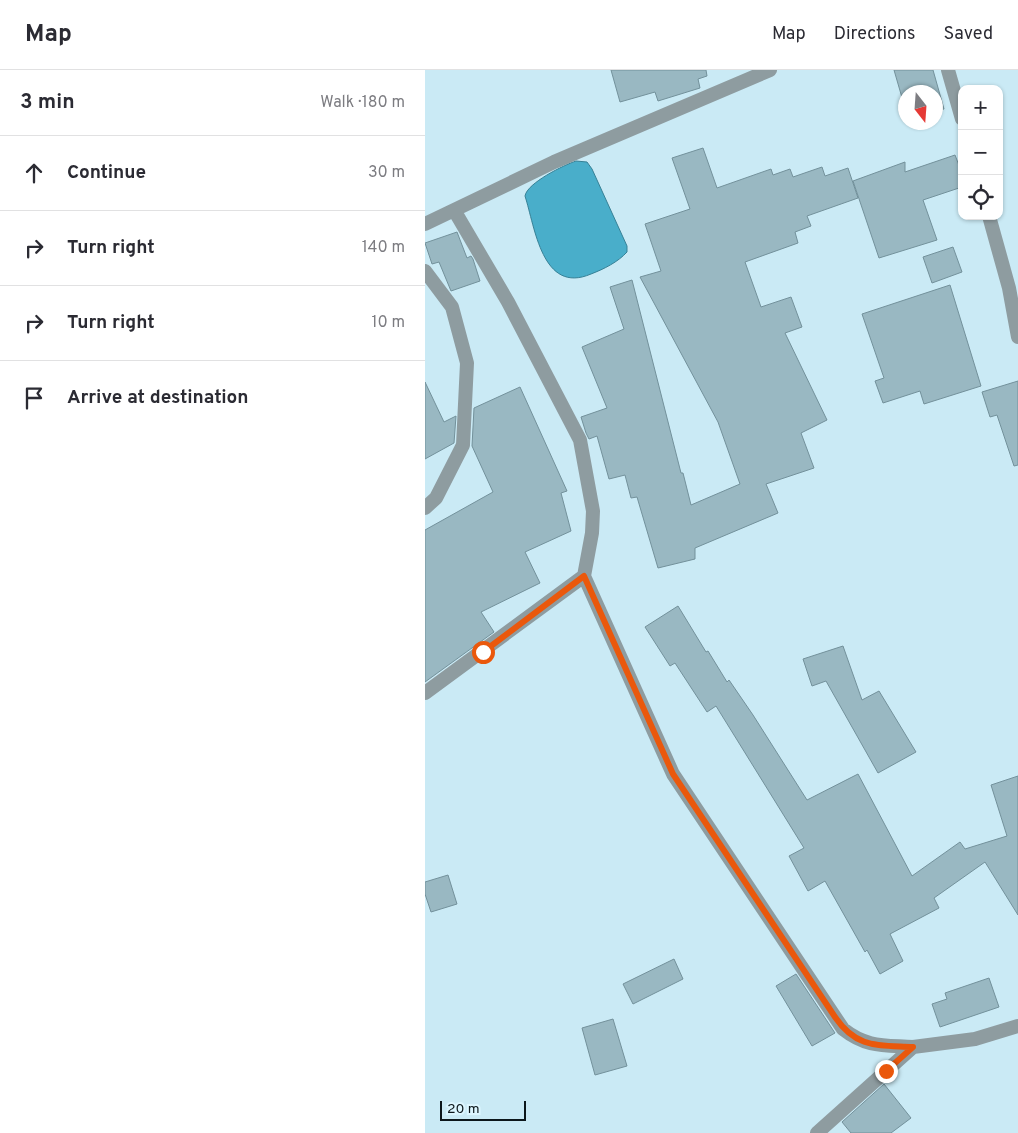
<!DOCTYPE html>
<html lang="en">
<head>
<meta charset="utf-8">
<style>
  :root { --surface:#fff; --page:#f2f2f3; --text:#2b2b33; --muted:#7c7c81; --line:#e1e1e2 }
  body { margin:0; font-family:Overpass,sans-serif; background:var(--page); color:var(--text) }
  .controls { position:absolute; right:15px; top:15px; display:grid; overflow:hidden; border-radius:10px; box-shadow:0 1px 4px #0004 }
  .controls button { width:45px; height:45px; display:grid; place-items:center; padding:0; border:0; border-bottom:1px solid var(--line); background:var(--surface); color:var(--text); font:25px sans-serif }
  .compass { position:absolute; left:473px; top:15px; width:45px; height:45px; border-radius:50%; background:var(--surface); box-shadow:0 1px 4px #0004; rotate:163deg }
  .scale { position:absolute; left:15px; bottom:12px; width:86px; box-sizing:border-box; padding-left:5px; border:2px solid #0c171b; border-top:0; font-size:14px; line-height:18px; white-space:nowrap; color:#0c171b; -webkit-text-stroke:4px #dcf6ff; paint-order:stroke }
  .stop { position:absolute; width:15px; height:15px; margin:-11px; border:4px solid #ea580c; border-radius:50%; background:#fff }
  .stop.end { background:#ea580c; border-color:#fff; box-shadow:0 1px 5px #0008 }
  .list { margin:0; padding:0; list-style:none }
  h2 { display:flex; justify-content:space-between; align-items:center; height:65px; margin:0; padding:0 20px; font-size:21px }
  h2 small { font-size:16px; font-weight:400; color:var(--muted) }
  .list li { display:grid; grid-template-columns:32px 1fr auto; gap:15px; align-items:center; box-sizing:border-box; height:75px; padding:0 20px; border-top:1px solid var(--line) }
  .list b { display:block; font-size:19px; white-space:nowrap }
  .list em { font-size:16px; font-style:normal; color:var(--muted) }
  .icon { flex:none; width:28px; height:28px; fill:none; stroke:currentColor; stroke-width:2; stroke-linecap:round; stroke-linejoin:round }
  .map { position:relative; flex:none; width:593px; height:1063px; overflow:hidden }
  header { display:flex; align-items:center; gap:30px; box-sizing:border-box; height:70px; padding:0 25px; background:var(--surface); border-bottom:1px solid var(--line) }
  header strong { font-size:24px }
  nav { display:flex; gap:28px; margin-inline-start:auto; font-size:18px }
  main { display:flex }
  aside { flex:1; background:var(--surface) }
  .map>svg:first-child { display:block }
  .water { fill:#49aeca; stroke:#378196 }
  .building { fill:#99b8c2; stroke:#73919b }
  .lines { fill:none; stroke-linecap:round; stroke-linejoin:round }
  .minor { stroke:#8e9ca0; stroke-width:14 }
  .tertiary { stroke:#8e9ca0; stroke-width:14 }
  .route { stroke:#ea580c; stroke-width:6 }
</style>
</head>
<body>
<header>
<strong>Map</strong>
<nav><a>Map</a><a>Directions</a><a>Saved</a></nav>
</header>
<main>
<aside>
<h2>3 min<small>Walk · 180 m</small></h2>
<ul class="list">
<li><svg class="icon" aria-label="ahead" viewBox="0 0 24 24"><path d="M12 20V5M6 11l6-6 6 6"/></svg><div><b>Continue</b></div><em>30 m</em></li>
<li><svg class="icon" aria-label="right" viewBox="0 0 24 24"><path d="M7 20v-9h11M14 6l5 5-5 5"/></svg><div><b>Turn right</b></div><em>140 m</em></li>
<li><svg class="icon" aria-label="right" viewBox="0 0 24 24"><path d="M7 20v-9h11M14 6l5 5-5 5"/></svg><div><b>Turn right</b></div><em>10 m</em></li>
<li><svg class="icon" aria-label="arrive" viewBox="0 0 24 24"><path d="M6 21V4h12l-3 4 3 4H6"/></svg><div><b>Arrive at destination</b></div></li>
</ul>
</aside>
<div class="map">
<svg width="593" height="1063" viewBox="0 0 593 1063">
  <rect width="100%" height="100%" fill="#caeaf5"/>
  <!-- water -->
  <path class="water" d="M151,91L162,92L167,99L202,176V182C193,192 179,199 166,204C117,225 110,157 100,126C102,113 139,95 151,91Z"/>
  <!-- building -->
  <path class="building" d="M186,0H281L282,6L273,9L275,18L233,31L230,22L195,32Z
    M469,0H508L519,39L510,41V22H480V38Z
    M278,78L292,118L346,99L348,105L365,99L368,107L397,97L400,106L423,98L433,128L382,146L386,156L370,162L373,173L320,192L336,237L366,227L377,257L360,263L402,350L376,363L389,398L341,414L353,443L270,478V489L233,498L212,427L206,428L200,405L184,409L172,366L164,369L161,363L156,347L182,338L157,277L199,259L185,217L207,210L256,403H258L266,435L315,414L293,352L215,207L236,201L220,154L265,139L247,88Z
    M530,85L537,103V117L498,130L512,170L454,188L428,111L480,92V102Z
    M32,162L42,188L46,186L48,189L55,211L26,221L14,192L7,194L0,173Z
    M528,177L537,202L507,213L498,187Z
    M525,215L556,316L499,334L495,321L458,333L450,311L459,308L437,244Z
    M593,311V395L589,396L572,345L565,347L557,322Z
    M0,312L19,352L31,346L29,373L0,389Z
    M95,317L142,421L136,423L146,461L100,482L115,513L56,542L69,562L0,612V460L68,422L47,376L49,338Z
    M253,536L281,582L283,581L302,612L304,610L328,645L382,730L433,704L487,806L535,772L540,779L582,766L566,715L593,706V845L560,792L509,828L514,838L465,864L478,891L455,904L442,880L440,882L400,811L383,821L364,786L379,778L291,636L282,642L250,593L245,596L220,557Z
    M418,576L437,630L454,621L491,682L453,703L401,611L387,616L378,589Z
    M23,805L32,834L6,842L0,824V812Z
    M249,889L258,909L208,934L198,914Z
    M371,904L410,963L387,976L351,916Z
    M564,908L574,937L515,957L507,934L522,929L520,923Z
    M188,949L202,996L170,1005L157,958Z
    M459,1014L486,1048L466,1063H426L417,1052Z"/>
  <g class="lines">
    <!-- minor -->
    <path class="minor" d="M29,140L83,232L155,370L168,441L167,463L159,506L248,704L418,959C442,978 460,975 488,977
      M0,154L129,92L345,0
      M0,201L27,237L42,293L38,375L11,428L0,438
      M0,623L159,506"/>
    <!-- tertiary -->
    <path class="tertiary" d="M523,0L537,49
      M564,146L584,218L593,267
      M392,1063L488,977L550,969L593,956"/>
  </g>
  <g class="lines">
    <!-- route -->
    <path class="route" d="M58,582L159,506L248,704L410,947C432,979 453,975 488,977L461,1001"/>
  </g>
</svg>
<div class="controls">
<button>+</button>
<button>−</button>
<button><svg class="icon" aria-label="locate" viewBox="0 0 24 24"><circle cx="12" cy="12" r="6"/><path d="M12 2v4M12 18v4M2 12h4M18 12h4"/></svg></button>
</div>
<svg class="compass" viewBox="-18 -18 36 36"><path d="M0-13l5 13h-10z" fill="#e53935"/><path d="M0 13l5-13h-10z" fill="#7c7c81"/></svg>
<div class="scale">20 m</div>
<div class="stop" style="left:58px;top:582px"></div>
<div class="stop end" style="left:461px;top:1001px"></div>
</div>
</main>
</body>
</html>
